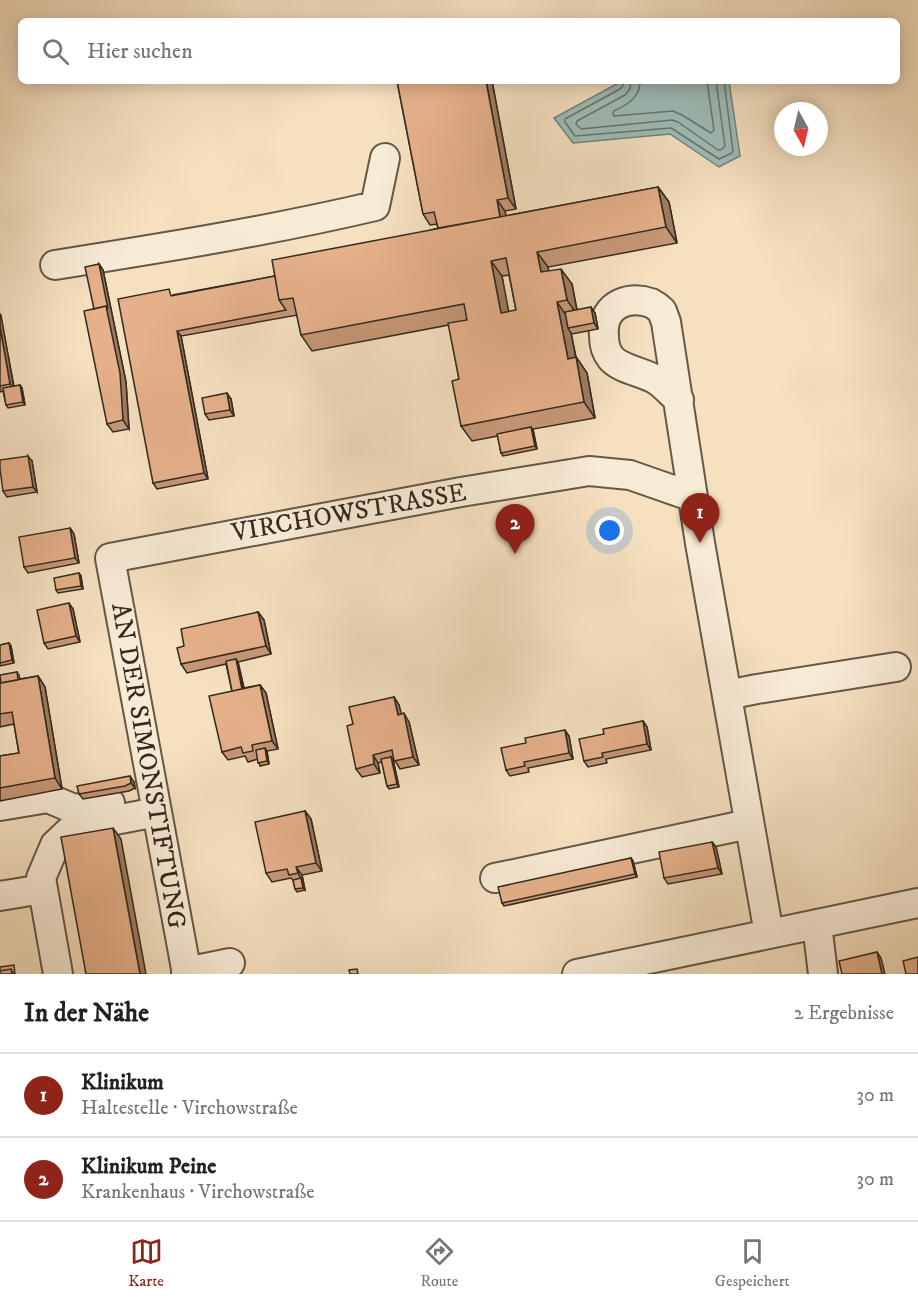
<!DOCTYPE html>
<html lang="de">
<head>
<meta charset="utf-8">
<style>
  :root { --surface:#fff; --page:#f2f2f2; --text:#222; --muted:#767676; --line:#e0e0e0; --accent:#8f2418 }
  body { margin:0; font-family:"IM FELL DW Pica",serif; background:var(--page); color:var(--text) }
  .compass { position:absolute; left:774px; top:102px; width:54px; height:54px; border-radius:50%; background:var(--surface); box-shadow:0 3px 15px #0003; rotate:172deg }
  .you { position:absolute; left:610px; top:531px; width:21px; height:21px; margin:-15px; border:4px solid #fff; border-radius:50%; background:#1a73e8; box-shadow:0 0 0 9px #1a73e833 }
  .badge { display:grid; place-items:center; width:39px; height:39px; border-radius:50%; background:var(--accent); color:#fff; font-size:20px; font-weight:700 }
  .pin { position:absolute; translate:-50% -50px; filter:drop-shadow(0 2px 3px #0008) }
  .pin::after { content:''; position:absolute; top:32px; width:21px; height:18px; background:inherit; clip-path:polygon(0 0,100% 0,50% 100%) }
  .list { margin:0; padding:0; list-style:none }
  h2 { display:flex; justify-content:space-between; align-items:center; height:78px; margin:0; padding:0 24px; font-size:26px }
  h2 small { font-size:20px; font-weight:400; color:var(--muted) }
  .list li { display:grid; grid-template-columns:39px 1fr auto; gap:18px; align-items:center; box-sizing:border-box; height:84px; padding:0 24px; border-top:2px solid var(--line) }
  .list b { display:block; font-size:22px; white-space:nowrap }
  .list p { margin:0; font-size:20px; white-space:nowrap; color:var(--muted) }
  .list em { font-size:20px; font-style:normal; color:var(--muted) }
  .icon { flex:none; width:33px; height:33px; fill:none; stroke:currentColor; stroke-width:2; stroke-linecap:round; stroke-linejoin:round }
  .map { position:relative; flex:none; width:918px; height:974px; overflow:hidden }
  .search { position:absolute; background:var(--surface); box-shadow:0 3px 15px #0003; left:18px; right:18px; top:18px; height:66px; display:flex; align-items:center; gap:15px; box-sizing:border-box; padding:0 21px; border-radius:9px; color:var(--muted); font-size:22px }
  .sheet { height:246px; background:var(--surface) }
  nav { display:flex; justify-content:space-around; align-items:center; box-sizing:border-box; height:84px; border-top:2px solid var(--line); background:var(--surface); font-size:16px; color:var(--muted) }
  nav a { display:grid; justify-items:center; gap:3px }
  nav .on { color:var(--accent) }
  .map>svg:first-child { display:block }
  .water { fill:#9dbcb8; stroke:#73827b; stroke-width:1.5 }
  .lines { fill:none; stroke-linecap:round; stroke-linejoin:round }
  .shore { stroke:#68736c; stroke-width:1.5 }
  .minor-casing { stroke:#645847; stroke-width:32 }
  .minor { stroke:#f8ebd6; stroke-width:28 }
  .wall { fill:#c59777; stroke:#342a1f; stroke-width:1.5; fill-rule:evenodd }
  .shaded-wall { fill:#a07b61; stroke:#342a1f; stroke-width:1.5 }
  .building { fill:#e5b08a; stroke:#342a1f; stroke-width:1.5; fill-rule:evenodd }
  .labels { text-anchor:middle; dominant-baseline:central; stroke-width:4.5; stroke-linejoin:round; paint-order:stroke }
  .street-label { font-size:26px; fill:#342a1f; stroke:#f8ebd6 }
</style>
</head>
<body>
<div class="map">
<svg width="918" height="974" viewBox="0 0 918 974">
  <rect width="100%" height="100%" fill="#f5e0c0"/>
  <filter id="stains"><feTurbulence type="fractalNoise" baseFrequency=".00333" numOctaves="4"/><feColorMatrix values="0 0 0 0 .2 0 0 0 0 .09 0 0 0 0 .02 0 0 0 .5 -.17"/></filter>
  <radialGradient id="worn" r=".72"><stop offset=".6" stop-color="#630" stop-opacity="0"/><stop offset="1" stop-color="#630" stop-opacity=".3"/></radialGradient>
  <!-- water -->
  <path class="water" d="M622,81H729L740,156L719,167L670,134L573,143L554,118Z"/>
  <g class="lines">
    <!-- shore -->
    <path class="shore" d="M624,81L623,86L620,89L565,119V122L575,136L671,128L719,159L732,153L733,151L724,81
      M631,81L630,89L625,95L577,121L576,124L581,129L672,120L678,122L718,150H721L725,146L716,81
      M640,81C640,98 628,104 614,111L613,113L614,116L673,111L682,115L711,133L714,130L707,81"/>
    <defs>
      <path id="minor" d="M55,265C162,248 269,231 375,206L385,158
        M679,400C672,394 665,386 658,381C645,372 621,370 611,358C606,352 604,344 604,336C601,308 625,294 651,303C655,305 659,308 662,311L666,322L700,543L769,934
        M727,695L757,689L896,667
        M0,806L48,798L74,809L110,803
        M495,878L749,824
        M0,896L43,889
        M817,924L823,974
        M186,972L230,963
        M58,974L41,878L55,845L73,828L157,812
        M187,974L110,558L461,492L589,471L630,475L693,497
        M577,974L918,903"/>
    </defs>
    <!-- minor casing -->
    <use href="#minor" class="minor-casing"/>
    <!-- minor -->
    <use href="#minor" class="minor"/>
  </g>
  <!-- wall -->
  <path class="wall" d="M397,81H492L516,209L505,211L506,216L658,187L669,202L677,243L548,267V271L572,284L577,310L595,313L598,329L572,334L571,333L576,357L587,373L595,418L533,429L537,449L503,456L501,453L498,436L472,441L461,426L459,379L449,325L312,351L301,335L297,315L181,336L208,479L157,489L153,483L173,295L275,276L438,228L437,224L430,225L423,214ZM509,275L516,310L508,312L502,276Z
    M99,264L103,270L126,382L129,429L113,432L107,424Z
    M0,314L14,386L20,385L22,388L25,405L8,408L6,405L3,391L0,392Z
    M231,399L234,416L209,420L205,414Z
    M32,461L37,492L7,497L3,491Z
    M70,528L74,534L79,563L28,573L24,567Z
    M81,576L83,589L58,593L56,590Z
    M73,609L80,642L48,649L44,643Z
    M258,612L264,620L271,654L238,662L244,688L260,685L266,693L278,749L267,751L269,764L260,766L258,759L248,762L245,756L228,760L222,752L232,691L226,664L187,673L181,664L184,646Z
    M9,643L11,646L14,663L0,666V645Z
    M17,672L19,675L20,679L38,676L45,687L62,789L0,801V756L19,753L14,724L0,727V683Z
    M394,697L399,705L401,714L409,722L419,765L400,769L394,759L393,760L399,787L389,789L387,786L382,762L378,763L380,773L362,777L356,769L353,724Z
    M643,721L647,727L651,750L606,759L607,763L588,767L584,761L604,734Z
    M569,736L573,759L528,768L529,772L510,776L506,770L526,743Z
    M134,782L135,788L129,791L83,799L79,794Z
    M305,811L311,819L322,871L302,875L305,890L297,892L295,889L293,880L291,878L272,882L266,873Z
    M712,842L716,847L722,874L668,884L664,878Z
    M631,858L633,861L637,877L504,906L502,903Z"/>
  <!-- shaded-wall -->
  <path class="shaded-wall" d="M486,81H492L516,209L508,198Z
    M658,187L669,202L677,243L666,227Z
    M497,200L505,211L509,232L501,221Z
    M537,252L548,267L552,288L541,272Z
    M491,261L502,276L512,329L501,313Z
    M99,264L103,270L126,382L129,429L123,420L106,306Z
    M561,269L572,284L578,316L567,300Z
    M557,302L568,318V328L571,333L579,374L568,359Z
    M591,307L595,313L598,329L594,323Z
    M0,314L1,315L14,389L10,384L0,327Z
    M177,331L181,336L208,479L204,473Z
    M576,357L587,373L595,418L584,402Z
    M20,385L22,388L25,405L23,402Z
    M227,393L231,399L234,416L230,410Z
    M531,427L533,430L537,449L535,446Z
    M28,456L32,461L37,492L33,487Z
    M70,528L74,534L79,563L75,558Z
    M79,573L81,576L83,589L81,586Z
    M69,603L73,609L80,642L76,636Z
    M258,612L264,620L271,654L266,646Z
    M9,643L11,646L14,663L12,660Z
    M236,659L238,662L246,697L244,694Z
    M38,676L45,687L62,789L55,778Z
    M260,685L266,693L278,749L272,741Z
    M394,697L399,705L404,723L398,715Z
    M404,713L409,722L419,765L413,757Z
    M643,721L647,727L651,750L647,744Z
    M565,730L569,736L573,759L569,753Z
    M265,748L267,751L269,764L267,761Z
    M373,755L378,763L380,773L374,764Z
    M391,757L393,759L399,787L397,784Z
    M130,776L134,782L135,788L131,783Z
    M305,811L311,819L322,871L316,863Z
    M113,828L121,839L146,974H140Z
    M712,842L716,847L722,874L718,868Z
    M631,858L633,861L637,877L635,874Z
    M296,867L302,875L305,890L303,888L301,879L298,873Z
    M877,952L881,958L885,974H882Z"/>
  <!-- building -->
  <path class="building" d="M397,81H486L508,198L497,200L500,217L438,228L434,212L423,214Z
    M658,187L666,227L537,252L541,272L561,269L567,300L557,302L568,359L576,357L584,402L461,426L452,381L459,379L448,323L467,320L464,304L301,335L293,298L279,300L272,260ZM506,258L516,310L501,313L491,261Z
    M99,264L108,309L106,306L94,309L85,267Z
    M275,276L279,300L286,310L177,331L204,473L153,483L118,299L169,289L171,296Z
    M106,306L120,373L123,420L107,424L84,311Z
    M591,307L594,323L568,328L565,312Z
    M0,327L10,384L0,386Z
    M20,385L23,402L6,405L3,388Z
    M227,393L230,410L205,414L202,398Z
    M531,427L535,446L501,453L497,434Z
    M28,456L33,487L3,491L0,469V460Z
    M70,528L75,558L24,567L19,537Z
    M79,573L81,586L56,590L54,578Z
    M69,603L76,636L44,643L37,610Z
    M258,612L266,646L181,664L177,648L184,646L181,629Z
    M9,643L12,660L0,663V645Z
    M236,659L242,689L232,691L226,661Z
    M17,672L18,680L1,683L0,675Z
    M38,676L55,778L0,788V756L19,753L12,712L0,714V683Z
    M260,685L272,741L252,745L253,751L243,753L241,747L222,752L209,696Z
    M394,697L398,715L404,713L413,757L394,761L392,750L373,755L374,764L356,769L347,726L353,724L349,707Z
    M643,721L647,744L602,753L603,757L584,761L579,739L604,734L603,729Z
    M565,730L569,753L524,762L525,766L506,770L501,748L526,743L525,738Z
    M265,748L267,761L258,763L256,750Z
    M391,757L397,784L387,786L381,759Z
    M130,776L131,783L125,786L79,794L77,786Z
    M305,811L316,863L296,867L298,873L289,875L287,869L266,873L255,822Z
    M113,828L140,974H86L61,837Z
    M712,842L718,868L664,878L659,852Z
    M631,858L635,874L502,903L498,887Z
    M301,878L303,888L295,889L293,880Z
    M877,952L882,974H842L839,961Z
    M918,957V974H906L903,961Z
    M14,965L15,974H14L11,969L0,971V967Z
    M11,969L12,974H0V971Z
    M357,969L358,974H350L349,970Z"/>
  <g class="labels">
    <!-- street labels -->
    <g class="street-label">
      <text transform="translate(349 513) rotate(-10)">VIRCHOWSTRASSE</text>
      <text transform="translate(148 766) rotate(80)">AN DER SIMONSTIFTUNG</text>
    </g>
  </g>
  <rect width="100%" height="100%" filter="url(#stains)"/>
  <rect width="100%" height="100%" fill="url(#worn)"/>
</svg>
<svg class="compass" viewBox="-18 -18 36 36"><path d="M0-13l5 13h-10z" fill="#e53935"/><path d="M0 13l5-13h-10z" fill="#767676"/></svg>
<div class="you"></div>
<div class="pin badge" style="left:700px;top:543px">1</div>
<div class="pin badge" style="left:515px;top:554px">2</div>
<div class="search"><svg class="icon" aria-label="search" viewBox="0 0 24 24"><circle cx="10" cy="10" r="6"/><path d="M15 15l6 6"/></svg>Hier suchen</div>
</div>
<section class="sheet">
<h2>In der Nähe<small>2 Ergebnisse</small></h2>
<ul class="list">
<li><span class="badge">1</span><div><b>Klinikum</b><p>Haltestelle · Virchowstraße</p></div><em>30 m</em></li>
<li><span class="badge">2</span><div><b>Klinikum Peine</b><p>Krankenhaus · Virchowstraße</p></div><em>30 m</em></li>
</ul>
</section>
<nav>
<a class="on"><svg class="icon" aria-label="map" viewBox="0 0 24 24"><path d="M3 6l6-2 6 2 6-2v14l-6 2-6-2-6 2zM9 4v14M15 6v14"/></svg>Karte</a>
<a><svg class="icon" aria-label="directions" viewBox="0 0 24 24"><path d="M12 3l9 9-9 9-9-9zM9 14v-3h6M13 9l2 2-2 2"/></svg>Route</a>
<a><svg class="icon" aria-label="saved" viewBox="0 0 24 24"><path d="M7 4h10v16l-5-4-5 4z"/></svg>Gespeichert</a>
</nav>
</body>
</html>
